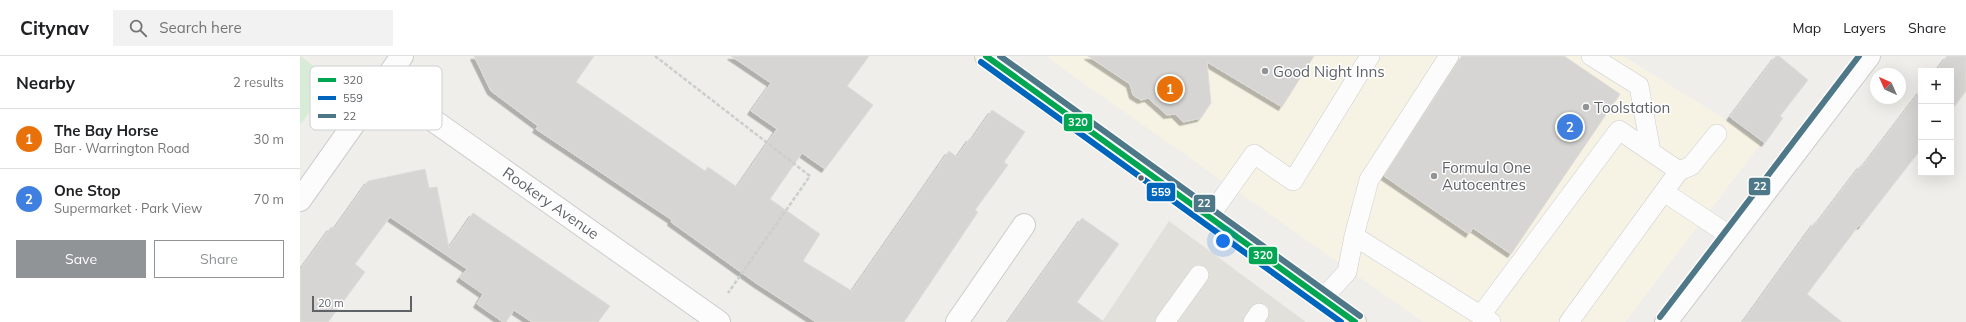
<!DOCTYPE html>
<html lang="en">
<head>
<meta charset="utf-8">
<style>
  :root { --surface:#fff; --page:#f2f2f2; --text:#202124; --muted:#757577; --line:#e0e0e0; --accent:#919496 }
  body { margin:0; font-family:Mulish,sans-serif; background:var(--page); color:var(--text) }
  .controls { position:absolute; right:12px; top:12px; display:grid; overflow:hidden; border-radius:0px; box-shadow:0 4px 16px #0002 }
  .controls button { width:36px; height:36px; display:grid; place-items:center; padding:0; border:0; border-bottom:1px solid var(--line); background:var(--surface); color:var(--text); font:20px sans-serif }
  .compass { position:absolute; left:1570px; top:12px; width:36px; height:36px; border-radius:50%; background:var(--surface); box-shadow:0 4px 16px #0002; rotate:315deg }
  .scale { position:absolute; left:12px; bottom:10px; width:100px; box-sizing:border-box; padding-left:4px; border:2px solid #5f6368; border-top:0; font-size:11px; line-height:14px; white-space:nowrap; color:#5f6368; -webkit-text-stroke:3px #fff; paint-order:stroke }
  .you { position:absolute; left:923px; top:185px; width:14px; height:14px; margin:-10px; border:3px solid #fff; border-radius:50%; background:#1a73e8; box-shadow:0 0 0 6px #1a73e833 }
  .badge { display:grid; place-items:center; width:26px; height:26px; border-radius:50%; background:var(--accent); color:#fff; font-size:13px; font-weight:700 }
  .pin { position:absolute; translate:-50% -50%; border:2px solid #fff; box-shadow:0 1px 4px #0006 }
  .list { margin:0; padding:0; list-style:none }
  h2 { display:flex; justify-content:space-between; align-items:center; height:52px; margin:0; padding:0 16px; font-size:17px }
  h2 small { font-size:13px; font-weight:400; color:var(--muted) }
  .list li { display:grid; grid-template-columns:26px 1fr auto; gap:12px; align-items:center; box-sizing:border-box; height:60px; padding:0 16px; border-top:1px solid var(--line) }
  .list b { display:block; font-size:15px; white-space:nowrap }
  .list p { margin:0; font-size:13px; white-space:nowrap; color:var(--muted) }
  .list em { font-size:13px; font-style:normal; color:var(--muted) }
  .actions { display:flex; gap:8px; padding:12px 16px }
  .actions a { flex:1; padding:9px 0; border:1px solid var(--accent); border-radius:0px; text-align:center; font-size:14px; color:var(--accent) }
  .actions .main { background:var(--accent); color:#fff }
  .icon { flex:none; width:22px; height:22px; fill:none; stroke:currentColor; stroke-width:2; stroke-linecap:round; stroke-linejoin:round }
  .map { position:relative; flex:none; width:1666px; height:266px; overflow:hidden }
  header { display:flex; align-items:center; gap:24px; box-sizing:border-box; height:56px; padding:0 20px; background:var(--surface); border-bottom:1px solid var(--line) }
  header strong { font-size:19px }
  nav { display:flex; gap:22px; margin-inline-start:auto; font-size:14px }
  .search { width:280px; height:36px; background:var(--page); display:flex; align-items:center; gap:10px; box-sizing:border-box; padding:0 14px; border-radius:0px; color:var(--muted); font-size:15px }
  main { display:flex }
  aside { flex:1; background:var(--surface) }
  .map>svg:first-child { display:block }
  .commercial { fill:#f7f3e4 }
  .education { fill:#e2e0da }
  .green { fill:#d8ebd6 }
  .building { fill:#d6d5d3; stroke:#deddd9; filter:url(#shadow) }
  .lines { fill:none; stroke-linecap:round; stroke-linejoin:round }
  .lane-casing { stroke:#cbcccc; stroke-width:20 }
  .street-casing { stroke:#cbcccc; stroke-width:24 }
  .primary-casing { stroke:#d7ceb8; stroke-width:24 }
  .path { stroke:#cacfcc; stroke-width:2.5; stroke-dasharray:4 2; stroke-linecap:butt }
  .lane { stroke:#fdfcfc; stroke-width:19 }
  .street { stroke:#fdfcfc; stroke-width:22 }
  .primary { stroke:#f4f2e9; stroke-width:22 }
  .bus-1-casing { stroke:#fff; stroke-width:9 }
  .bus-2-casing { stroke:#fff; stroke-width:9 }
  .bus-3-casing { stroke:#fff; stroke-width:9 }
  .bus-1 { stroke:#00a651; stroke-width:6 }
  .bus-2 { stroke:#0065bd; stroke-width:6 }
  .bus-3 { stroke:#4e7888; stroke-width:6 }
  .poi-dot { fill:#919496; stroke:#fff; stroke-width:1.5 }
  .bus-dot { fill:#5f6368; stroke:#fff; stroke-width:1.5 }
  .labels { text-anchor:middle; dominant-baseline:central; stroke-width:3; stroke-linejoin:round; paint-order:stroke }
  .poi-label { font-size:15px; fill:#5f6368; stroke:#fff; text-anchor:start }
  .street-label { font-size:15px; fill:#5f6368; stroke:#fff }
  .key { fill:#fff; stroke:#cfd0d2; stroke-width:1 }
  .key-label { font-size:11px; fill:#5f6368 }
  .line-badge { stroke:#fff; stroke-width:1.5 }
  .badge-label { font-size:11px; text-anchor:middle; font-weight:bold; fill:#fff }
</style>
</head>
<body>
<header>
<strong>Citynav</strong>
<div class="search"><svg class="icon" aria-label="search" viewBox="0 0 24 24"><circle cx="10" cy="10" r="6"/><path d="M15 15l6 6"/></svg>Search here</div>
<nav><a>Map</a><a>Layers</a><a>Share</a></nav>
</header>
<main>
<aside>
<h2>Nearby<small>2 results</small></h2>
<ul class="list">
<li><span class="badge" style="background:#e8710a">1</span><div><b>The Bay Horse</b><p>Bar · Warrington Road</p></div><em>30 m</em></li>
<li><span class="badge" style="background:#3f7fe0">2</span><div><b>One Stop</b><p>Supermarket · Park View</p></div><em>70 m</em></li>
</ul>
<div class="actions"><a class="main">Save</a><a>Share</a></div>
</aside>
<div class="map">
<svg width="1666" height="266" viewBox="0 0 1666 266">
  <defs>
    <filter id="shadow"><feDropShadow dx="-3.5" dy="3.5" stdDeviation="0" flood-color="#0004"/></filter>
  </defs>
  <rect width="100%" height="100%" fill="#efeeea"/>
  <!-- commercial -->
  <path class="commercial" d="M749,0H1323L1462,86L1325,266H1123L748,2Z"/>
  <!-- education -->
  <path class="education" d="M869,165L1006,266H802Z"/>
  <!-- green -->
  <path class="green" d="M0,0L33,24L0,69Z"/>
  <!-- building -->
  <path class="building" d="M174,0H294L276,26L405,115L408,111L437,131L477,73L451,55L471,27L431,0H569L547,30L573,49L525,113L502,97L470,143L520,178L503,205L552,235L649,95L657,101L670,82L672,83L692,54L725,76L704,106L708,109L675,154L678,156L604,266H516L456,227L371,166L372,164L236,73L238,70L191,35Z
    M788,0H1014L982,51L907,6L911,47L901,62L883,66L875,58L867,59L848,42L841,44L833,39L830,28Z
    M1162,0H1264L1320,38L1211,198L1173,172L1169,178L1084,120Z
    M1476,0H1479L1508,24L1480,60L1483,62L1465,87L1430,61Z
    M1647,0H1666V35L1651,55V15H1636Z
    M1621,34V93L1561,170L1559,169L1507,238L1542,266H1443L1515,166L1517,167L1561,109L1563,110Z
    M125,113L129,132L137,131L149,192L173,157L310,250L298,266H232L214,254L206,266H203L177,248L183,238L160,222L167,213L90,161L55,208L65,216L28,266H0V214L31,171L34,173L68,125Z
    M782,162L819,188L777,246L804,266H708Z"/>
  <g class="lines">
    <defs>
      <path id="lane" d="M1291,0L1339,30L1351,96
        M1379,115L1391,110L1417,78
        M1364,136L1432,181
        M909,161L954,98L993,125L1070,0
        M1054,180L1069,124L1149,0
        M1022,243L1047,216L1054,180L1191,266
        M1181,259L1319,74L1379,115L1269,266
        M865,266L899,219
        M953,266L959,257"/>
      <path id="street" d="M83,29L419,266
        M0,144L102,0
        M657,266L724,169
        M1366,266L1569,0"/>
      <path id="primary" d="M686,0L1055,266"/>
    </defs>
    <!-- lane casing -->
    <use href="#lane" class="lane-casing"/>
    <!-- street casing -->
    <use href="#street" class="street-casing"/>
    <!-- primary casing -->
    <use href="#primary" class="primary-casing"/>
    <!-- path -->
    <path class="path" d="M355,0L510,120L428,237"/>
    <!-- lane -->
    <use href="#lane" class="lane"/>
    <!-- street -->
    <use href="#street" class="street"/>
    <!-- primary -->
    <use href="#primary" class="primary"/>
    <defs>
      <path id="bus-1" d="M686,0L1055,266"/>
      <path id="bus-2" d="M681,6L1041,266"/>
      <path id="bus-3" d="M700,0L1060,260
        M1360,261L1559,0"/>
    </defs>
    <!-- bus-1 casing -->
    <use href="#bus-1" class="bus-1-casing"/>
    <!-- bus-2 casing -->
    <use href="#bus-2" class="bus-2-casing"/>
    <!-- bus-3 casing -->
    <use href="#bus-3" class="bus-3-casing"/>
    <!-- bus-1 -->
    <use href="#bus-1" class="bus-1"/>
    <!-- bus-2 -->
    <use href="#bus-2" class="bus-2"/>
    <!-- bus-3 -->
    <use href="#bus-3" class="bus-3"/>
  </g>
  <!-- markers -->
  <g class="poi-dot">
    <circle cx="965" cy="15" r="4"/>
    <circle cx="1286" cy="51" r="4"/>
    <circle cx="1134" cy="120" r="4"/>
  </g>
  <circle class="bus-dot" cx="841" cy="122" r="3.5"/>
  <g class="labels">
    <!-- poi labels -->
    <g class="poi-label">
      <text x="973" y="15">Good Night Inns</text>
      <text x="1294" y="51">Toolstation</text>
      <text x="1142" y="111">Formula One<tspan x="1142" dy="17">Autocentres</tspan></text>
    </g>
    <!-- street labels -->
    <g class="street-label">
      <text transform="translate(251 147) rotate(35)">Rookery Avenue</text>
    </g>
  </g>
  <!-- legend -->
  <rect x="10" y="10" width="132" height="64" rx="6" class="key"/>
  <rect x="18" y="22" width="18" height="4" fill="#00a651"/>
  <rect x="18" y="40" width="18" height="4" fill="#0065bd"/>
  <rect x="18" y="58" width="18" height="4" fill="#4e7888"/>
  <g class="key-label">
    <text x="43" y="28">320</text>
    <text x="43" y="46">559</text>
    <text x="43" y="64">22</text>
  </g>
  <g class="line-badge">
    <rect x="763" y="57" width="30" height="19" rx="4" fill="#00a651"/>
    <rect x="1448" y="121" width="23" height="19" rx="4" fill="#4e7888"/>
    <rect x="846" y="126" width="30" height="20" rx="4" fill="#0065bd"/>
    <rect x="893" y="138" width="23" height="19" rx="4" fill="#4e7888"/>
    <rect x="948" y="190" width="30" height="19" rx="4" fill="#00a651"/>
  </g>
  <g class="badge-label">
    <text x="778" y="70">320</text>
    <text x="1460" y="134">22</text>
    <text x="861" y="140">559</text>
    <text x="904" y="151">22</text>
    <text x="963" y="203">320</text>
  </g>
</svg>
<div class="controls">
<button>+</button>
<button>−</button>
<button><svg class="icon" aria-label="locate" viewBox="0 0 24 24"><circle cx="12" cy="12" r="6"/><path d="M12 2v4M12 18v4M2 12h4M18 12h4"/></svg></button>
</div>
<svg class="compass" viewBox="-18 -18 36 36"><path d="M0-13l5 13h-10z" fill="#e53935"/><path d="M0 13l5-13h-10z" fill="#757577"/></svg>
<div class="scale">20 m</div>
<div class="you"></div>
<div class="pin badge" style="left:870px;top:33px;background:#e8710a">1</div>
<div class="pin badge" style="left:1270px;top:71px;background:#3f7fe0">2</div>
</div>
</main>
</body>
</html>
